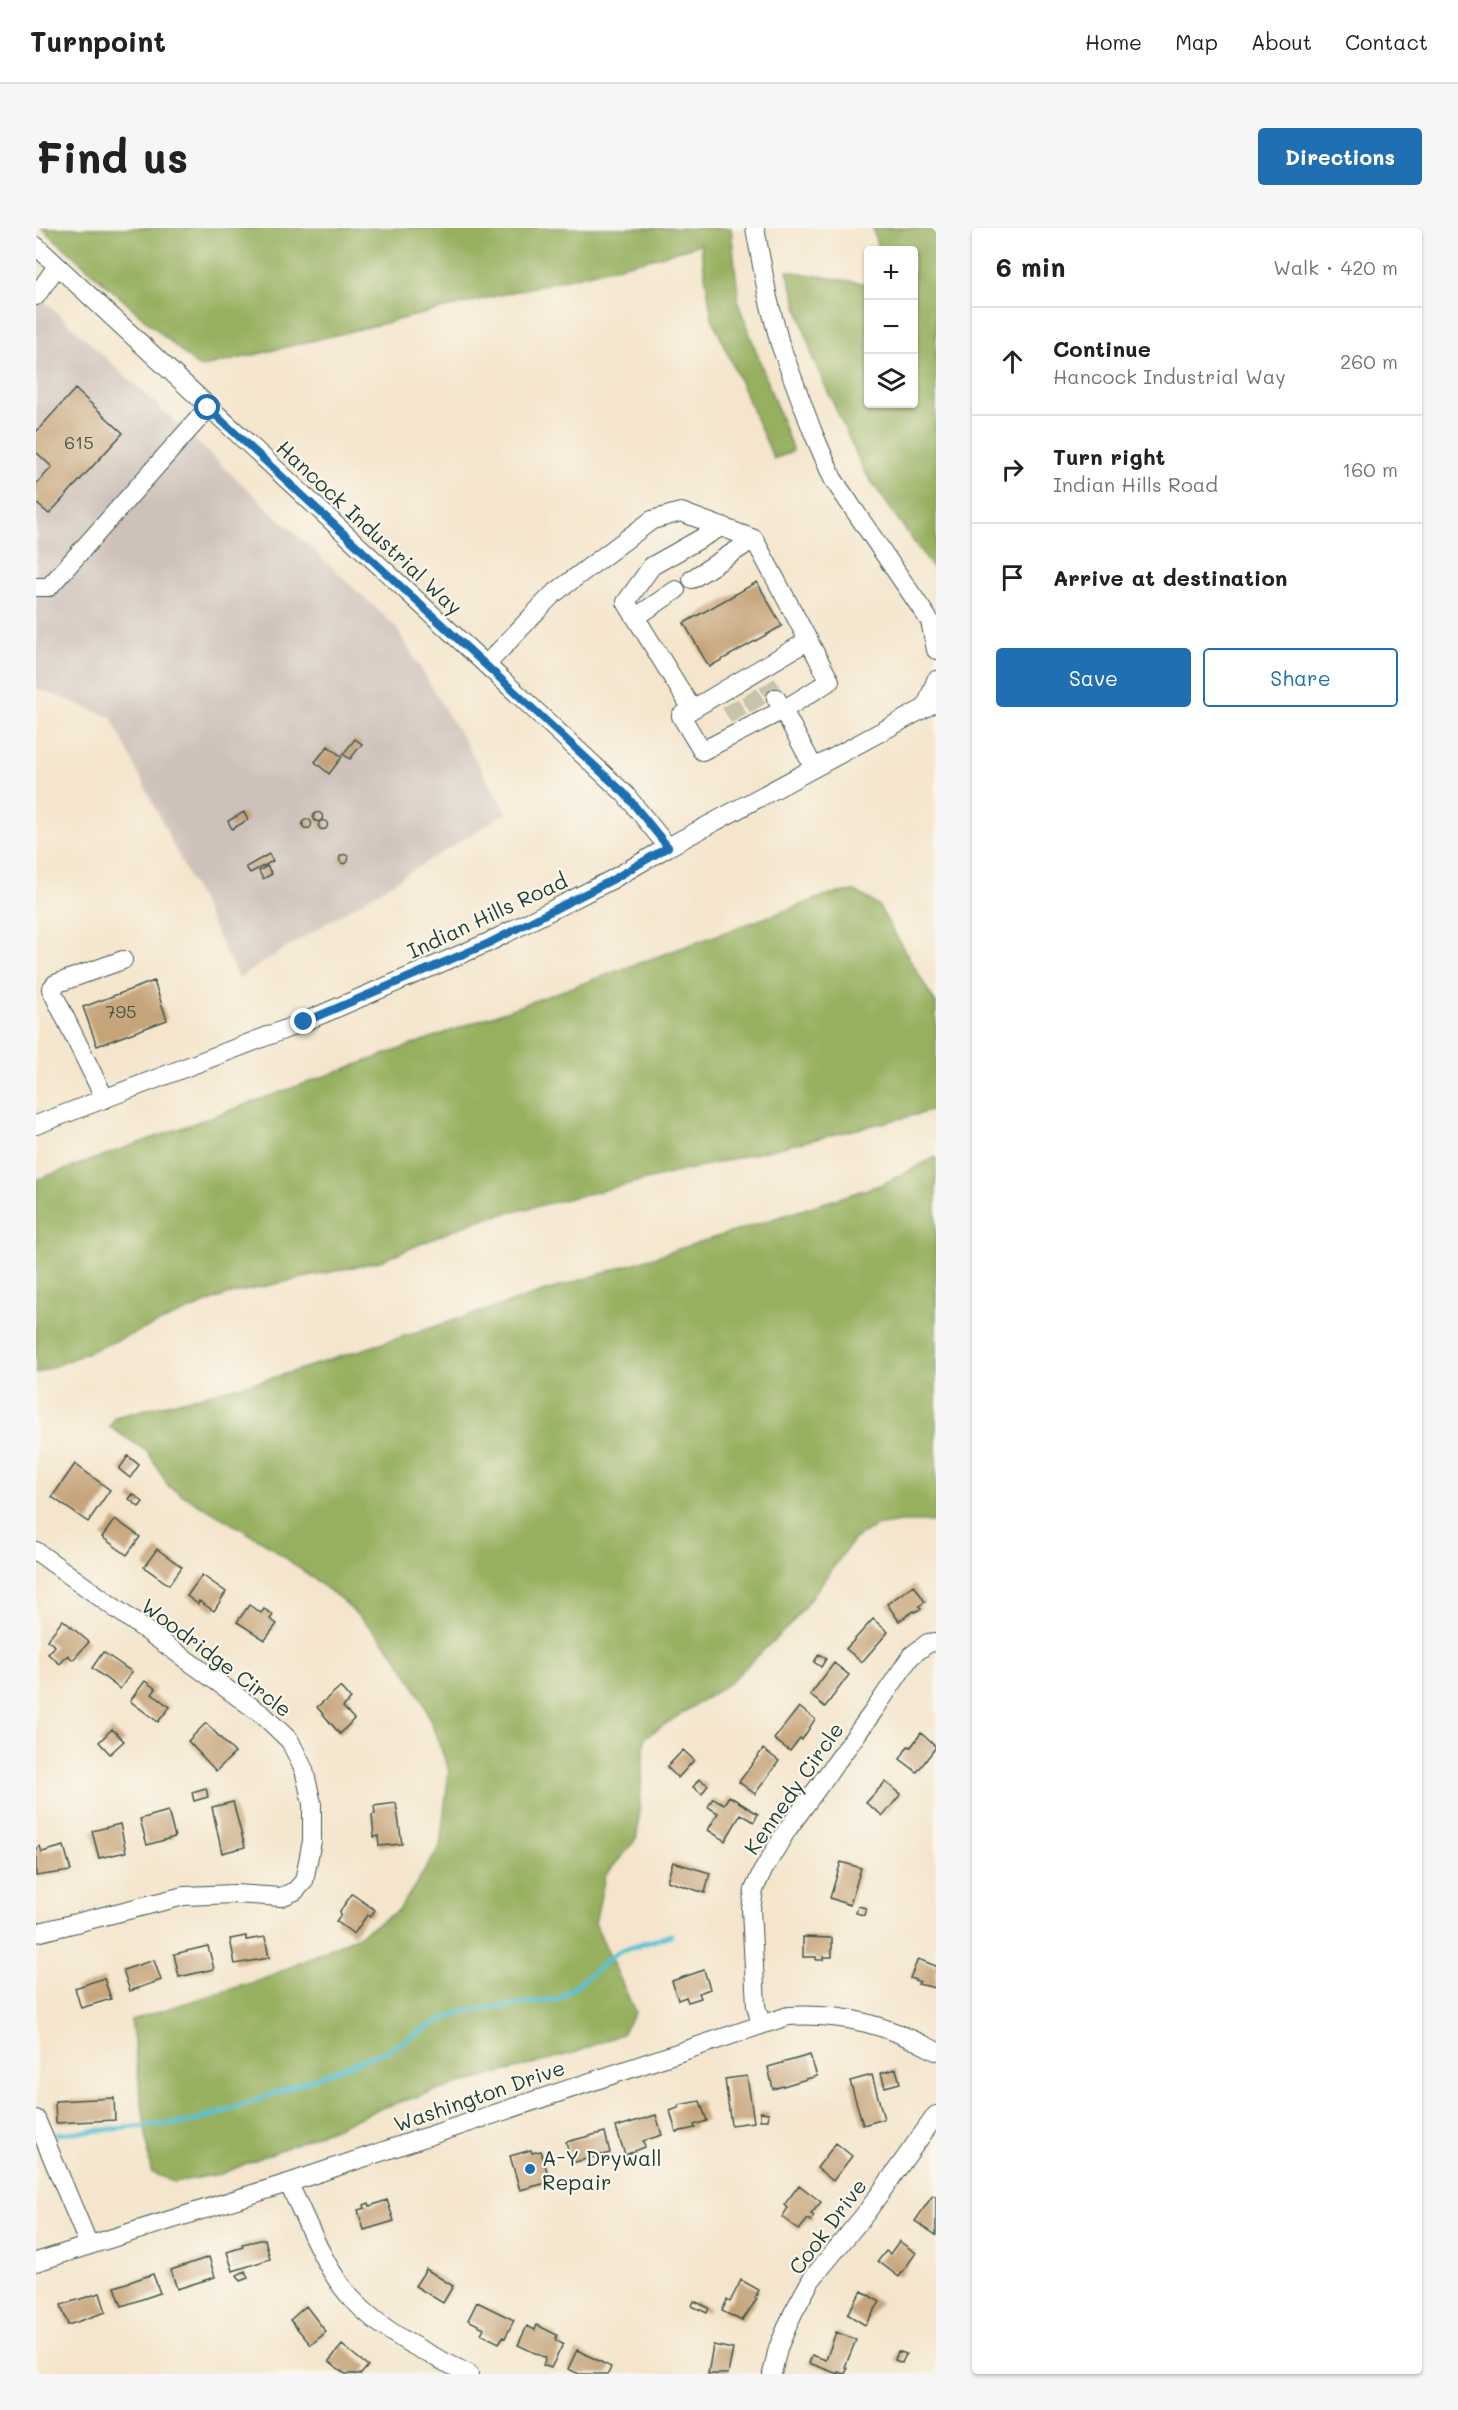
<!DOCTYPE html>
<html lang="en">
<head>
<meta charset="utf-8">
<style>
  :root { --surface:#fff; --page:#f6f6f6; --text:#202124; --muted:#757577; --line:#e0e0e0; --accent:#1f6fb2 }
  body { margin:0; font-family:Mali,sans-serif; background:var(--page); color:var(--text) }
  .controls { position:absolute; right:18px; top:18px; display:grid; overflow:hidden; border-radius:6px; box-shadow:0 2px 4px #0004 }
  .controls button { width:54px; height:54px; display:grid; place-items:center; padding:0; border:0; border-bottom:2px solid var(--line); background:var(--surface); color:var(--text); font:30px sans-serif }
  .stop { position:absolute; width:18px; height:18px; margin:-14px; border:4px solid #1f6fb2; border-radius:50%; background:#fff }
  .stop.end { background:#1f6fb2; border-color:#fff; box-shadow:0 2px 6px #0008 }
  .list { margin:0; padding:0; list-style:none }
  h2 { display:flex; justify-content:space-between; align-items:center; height:78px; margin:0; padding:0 24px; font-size:26px }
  h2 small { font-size:20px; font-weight:400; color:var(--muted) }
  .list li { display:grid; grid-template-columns:39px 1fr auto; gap:18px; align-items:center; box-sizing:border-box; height:108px; padding:0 24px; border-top:2px solid var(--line) }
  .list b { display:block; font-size:22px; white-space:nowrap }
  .list p { margin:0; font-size:20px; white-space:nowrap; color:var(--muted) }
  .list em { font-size:20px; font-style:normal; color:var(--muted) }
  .actions { display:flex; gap:12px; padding:18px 24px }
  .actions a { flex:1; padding:14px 0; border:2px solid var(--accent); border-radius:6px; text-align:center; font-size:21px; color:var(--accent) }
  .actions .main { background:var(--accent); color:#fff }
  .icon { flex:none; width:33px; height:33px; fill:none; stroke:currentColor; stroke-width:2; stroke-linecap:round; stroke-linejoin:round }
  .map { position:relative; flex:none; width:900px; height:2146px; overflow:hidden; border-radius:6px }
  header { display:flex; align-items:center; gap:36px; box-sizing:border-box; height:84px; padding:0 30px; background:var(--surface); border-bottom:2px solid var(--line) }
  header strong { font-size:28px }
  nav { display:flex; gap:33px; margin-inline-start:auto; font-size:21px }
  .intro { display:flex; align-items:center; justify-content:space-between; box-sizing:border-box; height:144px; padding:0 36px }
  h1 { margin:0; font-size:42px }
  .button { padding:15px 27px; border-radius:6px; background:var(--accent); color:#fff; font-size:21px; font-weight:700 }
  main { display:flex; gap:36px; padding:0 36px }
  aside { flex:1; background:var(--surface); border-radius:6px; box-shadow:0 2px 4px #0004 }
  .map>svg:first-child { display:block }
  .industrial { fill:#cec1ba }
  .forest { fill:#97b061; stroke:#5b764a; stroke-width:1.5 }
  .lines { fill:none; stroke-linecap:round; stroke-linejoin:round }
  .stream { stroke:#57c1d3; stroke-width:5 }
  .building { fill:#c6a47a }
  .minor-tunnel { stroke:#c9c3ae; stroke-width:18; stroke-dasharray:18 9; stroke-linecap:butt }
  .minor-casing { stroke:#3f564b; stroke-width:20 }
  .minor { stroke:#fff; stroke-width:18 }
  .route { stroke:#1f6fb2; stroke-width:8 }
  .poi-dot { fill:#1f6fb2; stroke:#fbf7ec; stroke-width:2 }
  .labels { text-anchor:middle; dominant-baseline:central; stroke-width:4.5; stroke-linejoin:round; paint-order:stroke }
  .number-label { font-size:18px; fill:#495746 }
  .street-label { font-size:21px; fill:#1f3d34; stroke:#fbf7ec }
  .poi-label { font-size:21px; fill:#1f3d34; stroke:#fbf7ec; text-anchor:start }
</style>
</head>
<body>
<header>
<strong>Turnpoint</strong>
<nav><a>Home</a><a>Map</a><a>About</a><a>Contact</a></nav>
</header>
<div class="intro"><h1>Find us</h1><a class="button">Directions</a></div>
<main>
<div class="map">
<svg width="900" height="2146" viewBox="0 0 900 2146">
  <rect width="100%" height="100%" fill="#fbf7ec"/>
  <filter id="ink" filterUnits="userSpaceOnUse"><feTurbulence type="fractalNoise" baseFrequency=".0167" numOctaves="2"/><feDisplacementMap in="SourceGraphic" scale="12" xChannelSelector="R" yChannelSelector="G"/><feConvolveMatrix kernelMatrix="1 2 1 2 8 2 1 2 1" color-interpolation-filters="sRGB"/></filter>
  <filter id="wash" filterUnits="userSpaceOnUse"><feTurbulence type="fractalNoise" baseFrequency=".008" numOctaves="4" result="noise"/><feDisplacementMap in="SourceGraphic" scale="24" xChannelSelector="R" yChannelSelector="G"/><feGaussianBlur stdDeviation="1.35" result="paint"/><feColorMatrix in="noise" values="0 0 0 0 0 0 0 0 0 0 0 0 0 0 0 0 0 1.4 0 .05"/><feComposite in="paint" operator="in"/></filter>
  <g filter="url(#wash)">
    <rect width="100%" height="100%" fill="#f4e5cc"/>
    <!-- industrial -->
    <path class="industrial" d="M0,65L359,398L471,584L202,750L75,489L0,460Z"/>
    <!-- forest -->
    <path class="forest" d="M6,0H695L703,77L757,223L738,231L676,90L664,16L625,28L164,140Z
      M837,0H900V345L828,243L777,131L751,43L832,56V176H878V22H842Z
      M819,663L842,677L900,776V882L439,993L344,1033L190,1067L0,1146V952L795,666Z
      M900,929V1294H864L839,1298L818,1311L757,1394L692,1456L609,1509L601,1610L569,1648L559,1695L599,1784L586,1806L541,1824L395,1864L349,1879L185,1946L138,1954L115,1944L95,1792L228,1751L320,1709L363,1682L404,1619L413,1542L386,1471L361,1429L344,1409L306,1372L231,1316L133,1259L112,1224L74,1199L79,1189L243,1148L847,956Z"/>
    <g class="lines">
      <!-- stream -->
      <path class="stream" d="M21,1906L155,1894L191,1883L353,1822L401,1794L426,1784L523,1771L582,1724L635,1707"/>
    </g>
    <g id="blocks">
      <!-- building -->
      <path class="building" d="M39,161L87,205L13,286L0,275V256L16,239L0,224V204Z
        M721,354L746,398L673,439L648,395Z
        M319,511L326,516L314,531L307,526Z
        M292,518L306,529L293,546L279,534Z
        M208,584L212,592L196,601L192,593Z
        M277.5 589a4.5 4.5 0 1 1 9 0a4.5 4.5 0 1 1-9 0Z
        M266.5 596a4.5 4.5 0 1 1 9 0a4.5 4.5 0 1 1-9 0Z
        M282.5 597a4.5 4.5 0 1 1 9 0a4.5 4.5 0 1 1-9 0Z
        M233,626L237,633L214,645L210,639Z
        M303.5 631a4.5 4.5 0 1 1 9 0a4.5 4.5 0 1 1-9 0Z
        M231,638L236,646L227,651L223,643Z
        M118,753L131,792L61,818L47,779Z
        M92,1228L103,1237L94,1250L83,1241Z
        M39,1236L74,1262L52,1294L16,1269Z
        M97,1266L107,1274L103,1279L93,1271Z
        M79,1291L104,1309L91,1327L66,1309Z
        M121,1321L146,1339L133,1357L108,1339Z
        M166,1347L190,1364L178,1383L163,1373L162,1376L151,1368Z
        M878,1357L889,1374L883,1378L885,1381L882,1382L879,1384L878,1383L863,1393L851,1376Z
        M213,1377L225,1385L228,1381L237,1387L234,1391L241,1396L229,1412L201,1394Z
        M837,1391L852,1404L826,1434L810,1421Z
        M27,1392L53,1414L37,1432L32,1427L24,1436L12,1426L19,1418L11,1412Z
        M67,1424L96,1444L84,1461L56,1440Z
        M783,1426L790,1431L785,1439L778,1434Z
        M798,1435L813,1447L789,1479L774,1467Z
        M109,1453L120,1461L116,1466L134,1479L122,1494L94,1473Z
        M304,1459L315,1471L307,1479L318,1491L304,1506L281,1479Z
        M763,1479L779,1491L766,1512L764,1510L754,1523L738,1511Z
        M170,1495L199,1525L180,1543L152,1513Z
        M76,1501L88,1513L74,1526L63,1514Z
        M885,1505L900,1519L881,1544L864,1531L872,1518L875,1519Z
        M727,1521L743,1533L719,1566L703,1554Z
        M647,1522L658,1532L642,1550L631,1539Z
        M663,1551L672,1557L666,1566L657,1559Z
        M849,1554L865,1566L847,1588L830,1575Z
        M170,1560L172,1569L158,1573L156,1564Z
        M693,1568L722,1586L718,1594L705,1586L689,1613L672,1602L682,1585L672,1579L677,1570L688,1576Z
        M197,1574L209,1619L186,1625L176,1579Z
        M360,1575L366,1616L343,1618L342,1608L338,1609L336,1587L339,1586L338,1578Z
        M132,1583L139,1609L111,1617L104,1591Z
        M84,1596L90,1624L63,1630L56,1603Z
        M4,1618L6,1624L28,1618L35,1643L0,1648V1620Z
        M637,1634L674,1645L669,1665L631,1653Z
        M805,1634L825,1640L814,1677L794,1670Z
        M316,1666L339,1682L334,1689L331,1687L318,1706L300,1693L304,1688V1683Z
        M822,1678L830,1680L828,1687L820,1685Z
        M210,1708V1712L229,1709L233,1730L199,1736L194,1711Z
        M767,1709L796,1710V1729H787V1732H780V1729H767Z
        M172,1718L178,1741L143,1749L138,1726Z
        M882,1731L900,1738V1760L882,1756L884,1754L874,1750Z
        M118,1732L125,1752L94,1763L87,1742Z
        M668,1742L674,1761L663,1765L665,1770L652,1774L650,1769L642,1772L636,1753Z
        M68,1750L75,1771L45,1780L39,1760Z
        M774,1827L781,1848L737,1861L732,1839Z
        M860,1841L864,1855L849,1859L845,1845Z
        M836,1847L848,1891L827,1897L814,1853Z
        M711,1848L718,1894L695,1897L689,1851Z
        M78,1870L79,1892L20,1895L19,1873Z
        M664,1873L671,1893L658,1897L659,1900L640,1904L634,1883L642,1880L643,1877Z
        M724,1884L733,1885L732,1892H724Z
        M620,1887L626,1907L607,1913L609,1919L589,1927L580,1899Z
        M569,1904L574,1925L535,1935L530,1914Z
        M800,1915L816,1928L797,1953L781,1940Z
        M495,1922L496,1925L505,1923L514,1954L484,1962L474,1928Z
        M763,1957L785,1974L775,1986L778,1988L775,1993L772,1991L763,2002L746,1989L752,1980L748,1977Z
        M897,1967L900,1969V2007L879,1993Z
        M351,1972L358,1993L328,2002L322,1982L329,1980L328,1977L333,1975L334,1978Z
        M229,2011L234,2031L197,2043L191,2024L207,2019L206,2016Z
        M863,2013L880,2025L863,2049L842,2033L850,2023L854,2026Z
        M173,2029L179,2049L141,2061L135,2042Z
        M390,2041L417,2058L407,2075L379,2058Z
        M209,2043L212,2050L204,2053L201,2047Z
        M117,2046L124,2065L86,2078L79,2059Z
        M705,2052L723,2062L719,2070L721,2071L706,2093L686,2083L691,2072L694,2074Z
        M826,2063L844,2074L829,2097L811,2086Z
        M64,2065L70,2084L32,2097L25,2077Z
        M658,2073L673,2080L671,2085L656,2078Z
        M441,2074L478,2092L469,2110L467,2109L463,2115L445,2106L448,2100L432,2092Z
        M270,2078L290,2104L275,2117L254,2092Z
        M501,2097L521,2107L519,2112L527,2116L515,2140L507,2137L510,2130L482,2117L491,2098L499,2102Z
        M800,2104L820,2112L809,2139L811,2140L809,2146L802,2144V2146L773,2135L776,2127L790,2132Z
        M306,2117L332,2138L325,2146H309L293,2133Z
        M677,2117L697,2121L692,2146H672Z
        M541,2122L575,2139L572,2146H543L532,2141Z
        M862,2123L870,2126L866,2135L859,2132Z"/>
    </g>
  </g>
  <g filter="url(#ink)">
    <use href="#blocks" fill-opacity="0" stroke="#3f564b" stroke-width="1.5"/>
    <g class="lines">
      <!-- minor-tunnel -->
      <path class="minor-tunnel" d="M731,455L740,470
        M713,465L722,480
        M694,475L703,491"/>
      <defs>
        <path id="minor" d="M719,0L732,70L744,116L776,202L797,251L900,402
          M0,18L589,566L632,619
          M0,68L21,38
          M656,351L718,311
          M0,359H13L172,180
          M600,389L640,362
          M894,393L900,422
          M450,437L516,367L616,292L645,284L718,311L794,453L747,482L778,540
          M740,470L747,482L666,523L645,488L773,412
          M890,479L900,452
          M656,481L590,374L616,338L687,298
          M69,871L15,761L19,756L87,732
          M0,897L268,794L451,715L575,652L632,619L900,474
          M0,1323L227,1487L254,1513L268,1542L276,1575V1613L268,1653L259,1663L245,1669L199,1666L148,1668L0,1705
          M725,1796L720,1778L715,1681L718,1662L725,1646L751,1602L839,1481L875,1428L892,1415L900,1414
          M0,1891L53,2017
          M252,1955C272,1993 287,2040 317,2072C349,2106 392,2126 433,2146
          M0,2034L252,1955L752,1788C808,1785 851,1797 900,1823
          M736,2146L742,2120L757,2085L775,2052L830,1985L900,1887"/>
      </defs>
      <!-- minor casing -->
      <use href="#minor" class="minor-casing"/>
      <!-- minor -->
      <use href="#minor" class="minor"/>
    </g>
  </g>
  <g class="lines" filter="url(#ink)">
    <!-- route -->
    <path class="route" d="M172,180L589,566L632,619L576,652L451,716L268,794"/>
  </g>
  <!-- markers -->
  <circle class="poi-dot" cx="494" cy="1941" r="6"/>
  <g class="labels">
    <!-- number labels -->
    <g class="number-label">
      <text x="43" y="214">615</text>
      <text x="85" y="783">795</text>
    </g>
    <!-- street labels -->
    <g class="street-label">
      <text transform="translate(334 299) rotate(43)">Hancock Industrial Way</text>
      <text transform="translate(451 687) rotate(-25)">Indian Hills Road</text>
      <text transform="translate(181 1429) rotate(37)">Woodridge Circle</text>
      <text transform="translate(757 1560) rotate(-55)">Kennedy Circle</text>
      <text transform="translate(443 1867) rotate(-19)">Washington Drive</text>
      <text transform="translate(791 1998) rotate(-53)">Cook Drive</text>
    </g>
    <!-- poi labels -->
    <g class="poi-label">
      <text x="506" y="1929">A-Y Drywall<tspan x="506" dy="24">Repair</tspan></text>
    </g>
  </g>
</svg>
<div class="controls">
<button>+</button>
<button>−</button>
<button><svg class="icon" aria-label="layers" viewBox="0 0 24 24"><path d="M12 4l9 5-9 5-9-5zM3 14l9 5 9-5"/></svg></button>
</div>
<div class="stop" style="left:172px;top:180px"></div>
<div class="stop end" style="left:268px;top:794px"></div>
</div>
<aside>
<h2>6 min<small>Walk · 420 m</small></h2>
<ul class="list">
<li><svg class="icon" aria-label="ahead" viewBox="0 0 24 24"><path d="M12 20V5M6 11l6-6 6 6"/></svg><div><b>Continue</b><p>Hancock Industrial Way</p></div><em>260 m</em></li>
<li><svg class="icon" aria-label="right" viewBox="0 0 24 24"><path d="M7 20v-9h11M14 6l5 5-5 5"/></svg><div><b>Turn right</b><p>Indian Hills Road</p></div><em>160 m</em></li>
<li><svg class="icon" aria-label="arrive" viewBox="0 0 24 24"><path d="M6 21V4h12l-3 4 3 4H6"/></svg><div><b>Arrive at destination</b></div></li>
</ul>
<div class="actions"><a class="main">Save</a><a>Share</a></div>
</aside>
</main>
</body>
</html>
